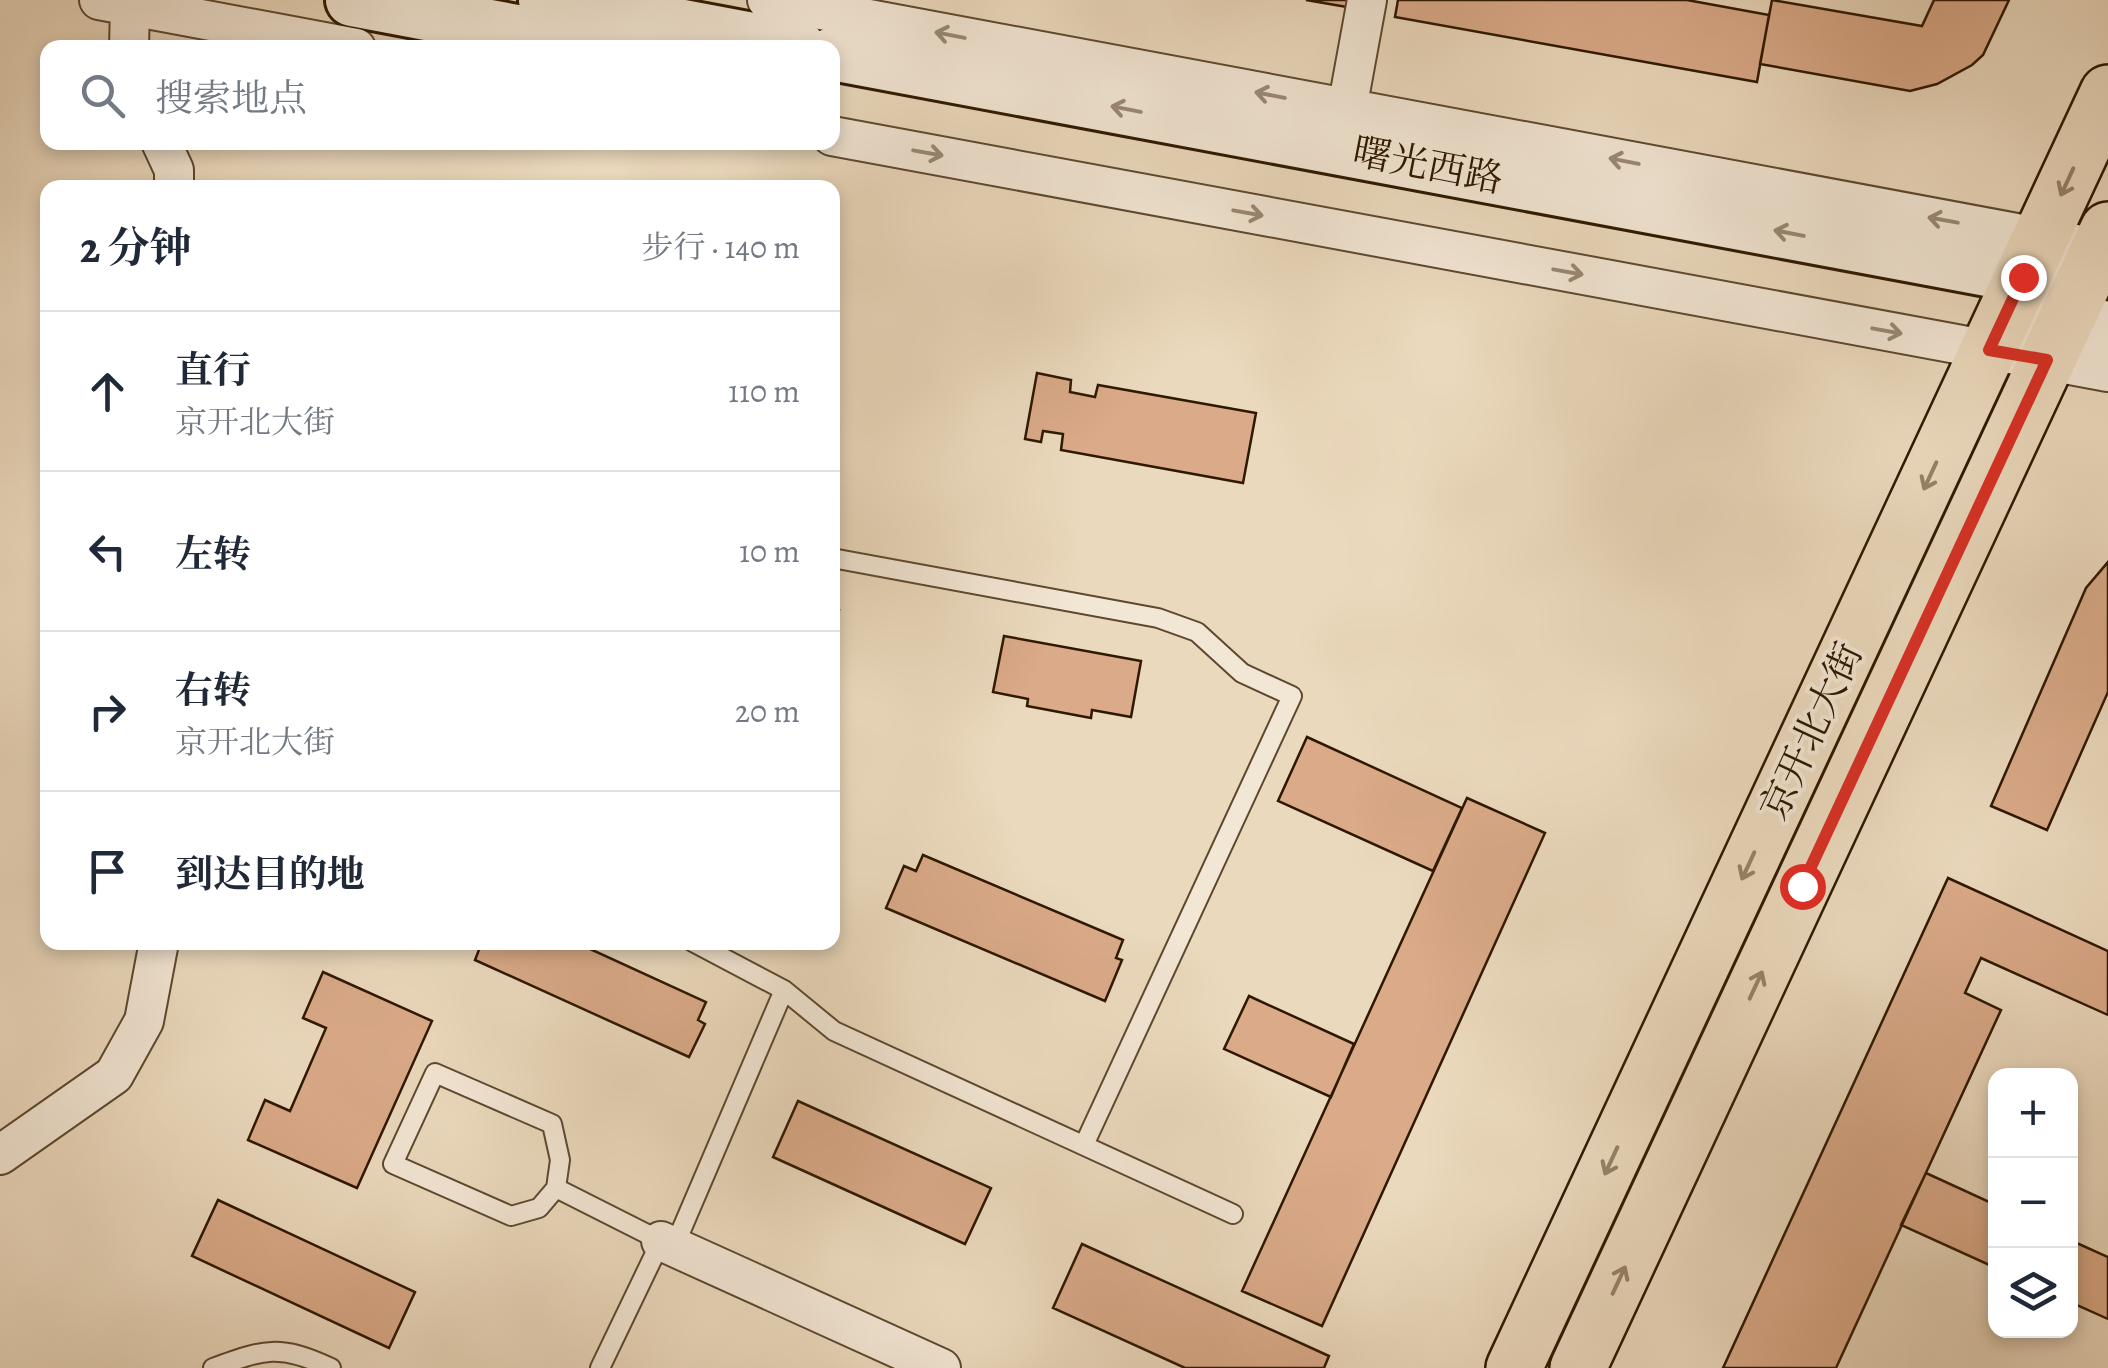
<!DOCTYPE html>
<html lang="zh">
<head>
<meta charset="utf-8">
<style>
  :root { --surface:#fff; --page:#f6f6f7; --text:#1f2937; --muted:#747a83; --line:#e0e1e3 }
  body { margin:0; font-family:Alegreya,"Noto Serif SC",serif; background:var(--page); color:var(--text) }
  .controls { position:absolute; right:30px; bottom:30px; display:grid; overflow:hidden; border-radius:20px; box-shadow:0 5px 15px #0003 }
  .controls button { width:90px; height:90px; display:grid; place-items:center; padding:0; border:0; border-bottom:2px solid var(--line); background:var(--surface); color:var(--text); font:50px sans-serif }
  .stop { position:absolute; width:30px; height:30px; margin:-22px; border:8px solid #d93025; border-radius:50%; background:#fff }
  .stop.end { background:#d93025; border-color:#fff; box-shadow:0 2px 10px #0008 }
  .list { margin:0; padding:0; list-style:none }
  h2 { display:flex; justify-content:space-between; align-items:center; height:130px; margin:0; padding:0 40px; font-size:42px }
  h2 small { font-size:32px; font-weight:400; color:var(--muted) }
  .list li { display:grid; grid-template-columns:65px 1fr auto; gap:30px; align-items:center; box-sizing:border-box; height:160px; padding:0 40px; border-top:2px solid var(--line) }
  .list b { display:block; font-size:38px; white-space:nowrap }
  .list p { margin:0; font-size:32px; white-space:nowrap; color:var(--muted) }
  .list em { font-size:32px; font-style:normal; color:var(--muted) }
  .icon { flex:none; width:55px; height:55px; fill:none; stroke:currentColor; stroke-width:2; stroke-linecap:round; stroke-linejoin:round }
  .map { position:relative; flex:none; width:2108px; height:1368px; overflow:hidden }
  .search { position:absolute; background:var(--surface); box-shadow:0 5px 15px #0003; left:40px; top:40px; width:800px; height:110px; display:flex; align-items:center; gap:25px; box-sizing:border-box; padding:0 35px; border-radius:20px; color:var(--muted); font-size:38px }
  .panel { position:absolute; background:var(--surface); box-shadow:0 5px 15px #0003; left:40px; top:180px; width:800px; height:770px; border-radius:20px }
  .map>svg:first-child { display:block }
  .building { fill:#daaa89; stroke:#2e1800; stroke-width:2.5 }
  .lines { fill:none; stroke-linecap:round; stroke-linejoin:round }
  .service-casing { stroke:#5d482f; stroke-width:22 }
  .minor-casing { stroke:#5d482f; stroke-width:42 }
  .secondary-casing { stroke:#2e1800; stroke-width:58 }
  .primary-casing { stroke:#2e1800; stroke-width:60 }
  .service { stroke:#f2e6d4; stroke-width:18 }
  .minor { stroke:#f2e6d4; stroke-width:38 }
  .secondary { stroke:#f2e6d4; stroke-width:52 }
  .primary { stroke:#ebd9bd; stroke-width:55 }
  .oneway { stroke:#9a8975 }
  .oneway2 { stroke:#968268 }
  .route { stroke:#d93025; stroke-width:12 }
  .labels { text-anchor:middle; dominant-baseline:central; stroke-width:8; stroke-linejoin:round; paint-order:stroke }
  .street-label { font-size:38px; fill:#2e1800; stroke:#f2e6d4 }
</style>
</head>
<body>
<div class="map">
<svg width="2108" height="1368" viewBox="0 0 2108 1368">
  <rect width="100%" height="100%" fill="#ebd9bd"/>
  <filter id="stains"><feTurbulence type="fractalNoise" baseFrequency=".002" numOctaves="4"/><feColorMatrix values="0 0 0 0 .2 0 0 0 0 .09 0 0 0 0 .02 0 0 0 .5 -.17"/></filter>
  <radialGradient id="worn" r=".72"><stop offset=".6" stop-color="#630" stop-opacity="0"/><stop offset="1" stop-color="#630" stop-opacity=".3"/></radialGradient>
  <!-- building -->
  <path class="building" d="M1306,0H1348L1347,7Z
    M1398,0H1687L1769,15L1757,82L1395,17Z
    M1772,0L1922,26L1934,0H2009L1983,55L1972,65L1937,84L1910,91L1760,64Z
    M1037,373L1071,380L1070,392L1095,397L1098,385L1256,413L1243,483L1061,450L1063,434L1043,431L1041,442L1025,439Z
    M2108,562V692L2047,830L1991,806L2086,588Z
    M832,609L839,610L832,644Z
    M1004,636L1141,661L1131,717L1092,710L1091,718L1027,706L1028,699L993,692Z
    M1307,737L1462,808L1433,871L1278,801Z
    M1467,798L1545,833L1322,1326L1242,1291Z
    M923,855L1123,940L1116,958L1122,960L1105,1001L886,908L904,866L916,871Z
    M1948,878L2108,951V1015L1981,958L1965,993L2001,1010L1836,1368H1723Z
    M482,942H575L706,1002L698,1020L705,1024L689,1057L475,960Z
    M323,972L432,1021L357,1188L248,1140L265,1100L290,1111L326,1028L303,1018Z
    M1249,996L1354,1044L1331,1097L1224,1049Z
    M798,1101L991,1188L965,1244L773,1157Z
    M1926,1173L1996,1205V1268L1901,1225Z
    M218,1200L415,1292L389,1348L192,1256Z
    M2070,1240L2108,1257V1319L2070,1302Z
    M1082,1244L1329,1356L1324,1368H1185L1053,1308Z"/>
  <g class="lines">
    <defs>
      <path id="service" d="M832,558L1158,618L1197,632L1242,673L1292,696L1084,1145
        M693,942L784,990L834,1031L1233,1214
        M435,1073L552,1124L560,1160L556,1188L539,1208L511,1216L393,1164Z
        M556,1188L661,1241L600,1368
        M674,1247L784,990
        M213,1368C265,1349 279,1344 331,1368"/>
      <path id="minor" d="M99,0L356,48
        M767,0L2108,250
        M129,48L130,6
        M1347,109L1367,0
        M832,136L2108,372
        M161,142L174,170V188
        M0,1155L114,1075L144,1021L159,942
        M661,1241L941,1368"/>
      <path id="secondary" d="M352,0L601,47
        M545,0L800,48
        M832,54L2062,284
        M2026,313L2108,328"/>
      <path id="primary" d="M1514,1368L2108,93
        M1578,1368L2108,230"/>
    </defs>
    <!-- service casing -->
    <use href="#service" class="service-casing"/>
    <!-- minor casing -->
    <use href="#minor" class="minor-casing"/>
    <!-- secondary casing -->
    <use href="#secondary" class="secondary-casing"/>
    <!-- primary casing -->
    <use href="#primary" class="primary-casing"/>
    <!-- service -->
    <use href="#service" class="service"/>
    <!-- minor -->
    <use href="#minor" class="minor"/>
    <!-- secondary -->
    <use href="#secondary" class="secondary"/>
    <!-- primary -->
    <use href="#primary" class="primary"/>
  </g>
  <!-- one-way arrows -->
  <defs><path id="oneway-shaft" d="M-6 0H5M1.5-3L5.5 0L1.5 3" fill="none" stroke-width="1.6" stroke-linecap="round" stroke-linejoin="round" transform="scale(2.5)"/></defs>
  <g class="oneway">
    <use href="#oneway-shaft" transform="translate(950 35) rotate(-169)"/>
    <use href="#oneway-shaft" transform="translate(1270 95) rotate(-169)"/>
    <use href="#oneway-shaft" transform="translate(1126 109) rotate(-169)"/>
    <use href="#oneway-shaft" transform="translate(928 153) rotate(10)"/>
    <use href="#oneway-shaft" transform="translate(1624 161) rotate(-169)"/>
    <use href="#oneway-shaft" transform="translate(1248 213) rotate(10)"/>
    <use href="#oneway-shaft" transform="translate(1943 220) rotate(-170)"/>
    <use href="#oneway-shaft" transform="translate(1789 233) rotate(-169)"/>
    <use href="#oneway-shaft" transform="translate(1568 272) rotate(10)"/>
    <use href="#oneway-shaft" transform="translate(1887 331) rotate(10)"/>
  </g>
  <g class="oneway2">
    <use href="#oneway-shaft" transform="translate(2067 182) rotate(115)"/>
    <use href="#oneway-shaft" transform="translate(1930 476) rotate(115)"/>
    <use href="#oneway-shaft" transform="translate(1748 866) rotate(115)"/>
    <use href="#oneway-shaft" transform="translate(1756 985) rotate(-65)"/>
    <use href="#oneway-shaft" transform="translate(1611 1161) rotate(115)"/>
    <use href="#oneway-shaft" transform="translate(1619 1280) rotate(-65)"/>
  </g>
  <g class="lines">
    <!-- route -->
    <path class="route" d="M1802,886L2047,360L1989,350L2023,277"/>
  </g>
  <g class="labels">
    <!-- street labels -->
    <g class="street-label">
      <text transform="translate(1428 165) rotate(11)">曙光西路</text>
      <text transform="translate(1811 731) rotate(-65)">京开北大街</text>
    </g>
  </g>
  <rect width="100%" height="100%" filter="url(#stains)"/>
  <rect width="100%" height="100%" fill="url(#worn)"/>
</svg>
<div class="controls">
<button>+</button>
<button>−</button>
<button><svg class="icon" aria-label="layers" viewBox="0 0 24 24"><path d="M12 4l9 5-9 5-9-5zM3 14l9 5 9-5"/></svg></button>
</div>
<div class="stop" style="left:1802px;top:886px"></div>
<div class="stop end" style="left:2023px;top:277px"></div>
<div class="search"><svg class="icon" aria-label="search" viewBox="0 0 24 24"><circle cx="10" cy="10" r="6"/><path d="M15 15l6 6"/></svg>搜索地点</div>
<section class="panel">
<h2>2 分钟<small>步行 · 140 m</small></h2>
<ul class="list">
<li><svg class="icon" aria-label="ahead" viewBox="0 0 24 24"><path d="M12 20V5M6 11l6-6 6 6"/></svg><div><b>直行</b><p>京开北大街</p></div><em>110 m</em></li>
<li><svg class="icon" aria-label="left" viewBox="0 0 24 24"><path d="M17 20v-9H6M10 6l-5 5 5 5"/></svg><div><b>左转</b></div><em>10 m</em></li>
<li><svg class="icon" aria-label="right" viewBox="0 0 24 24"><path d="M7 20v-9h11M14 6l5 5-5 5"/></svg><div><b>右转</b><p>京开北大街</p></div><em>20 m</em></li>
<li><svg class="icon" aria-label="arrive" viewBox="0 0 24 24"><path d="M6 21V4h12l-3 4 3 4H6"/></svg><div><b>到达目的地</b></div></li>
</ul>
</section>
</div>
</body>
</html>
